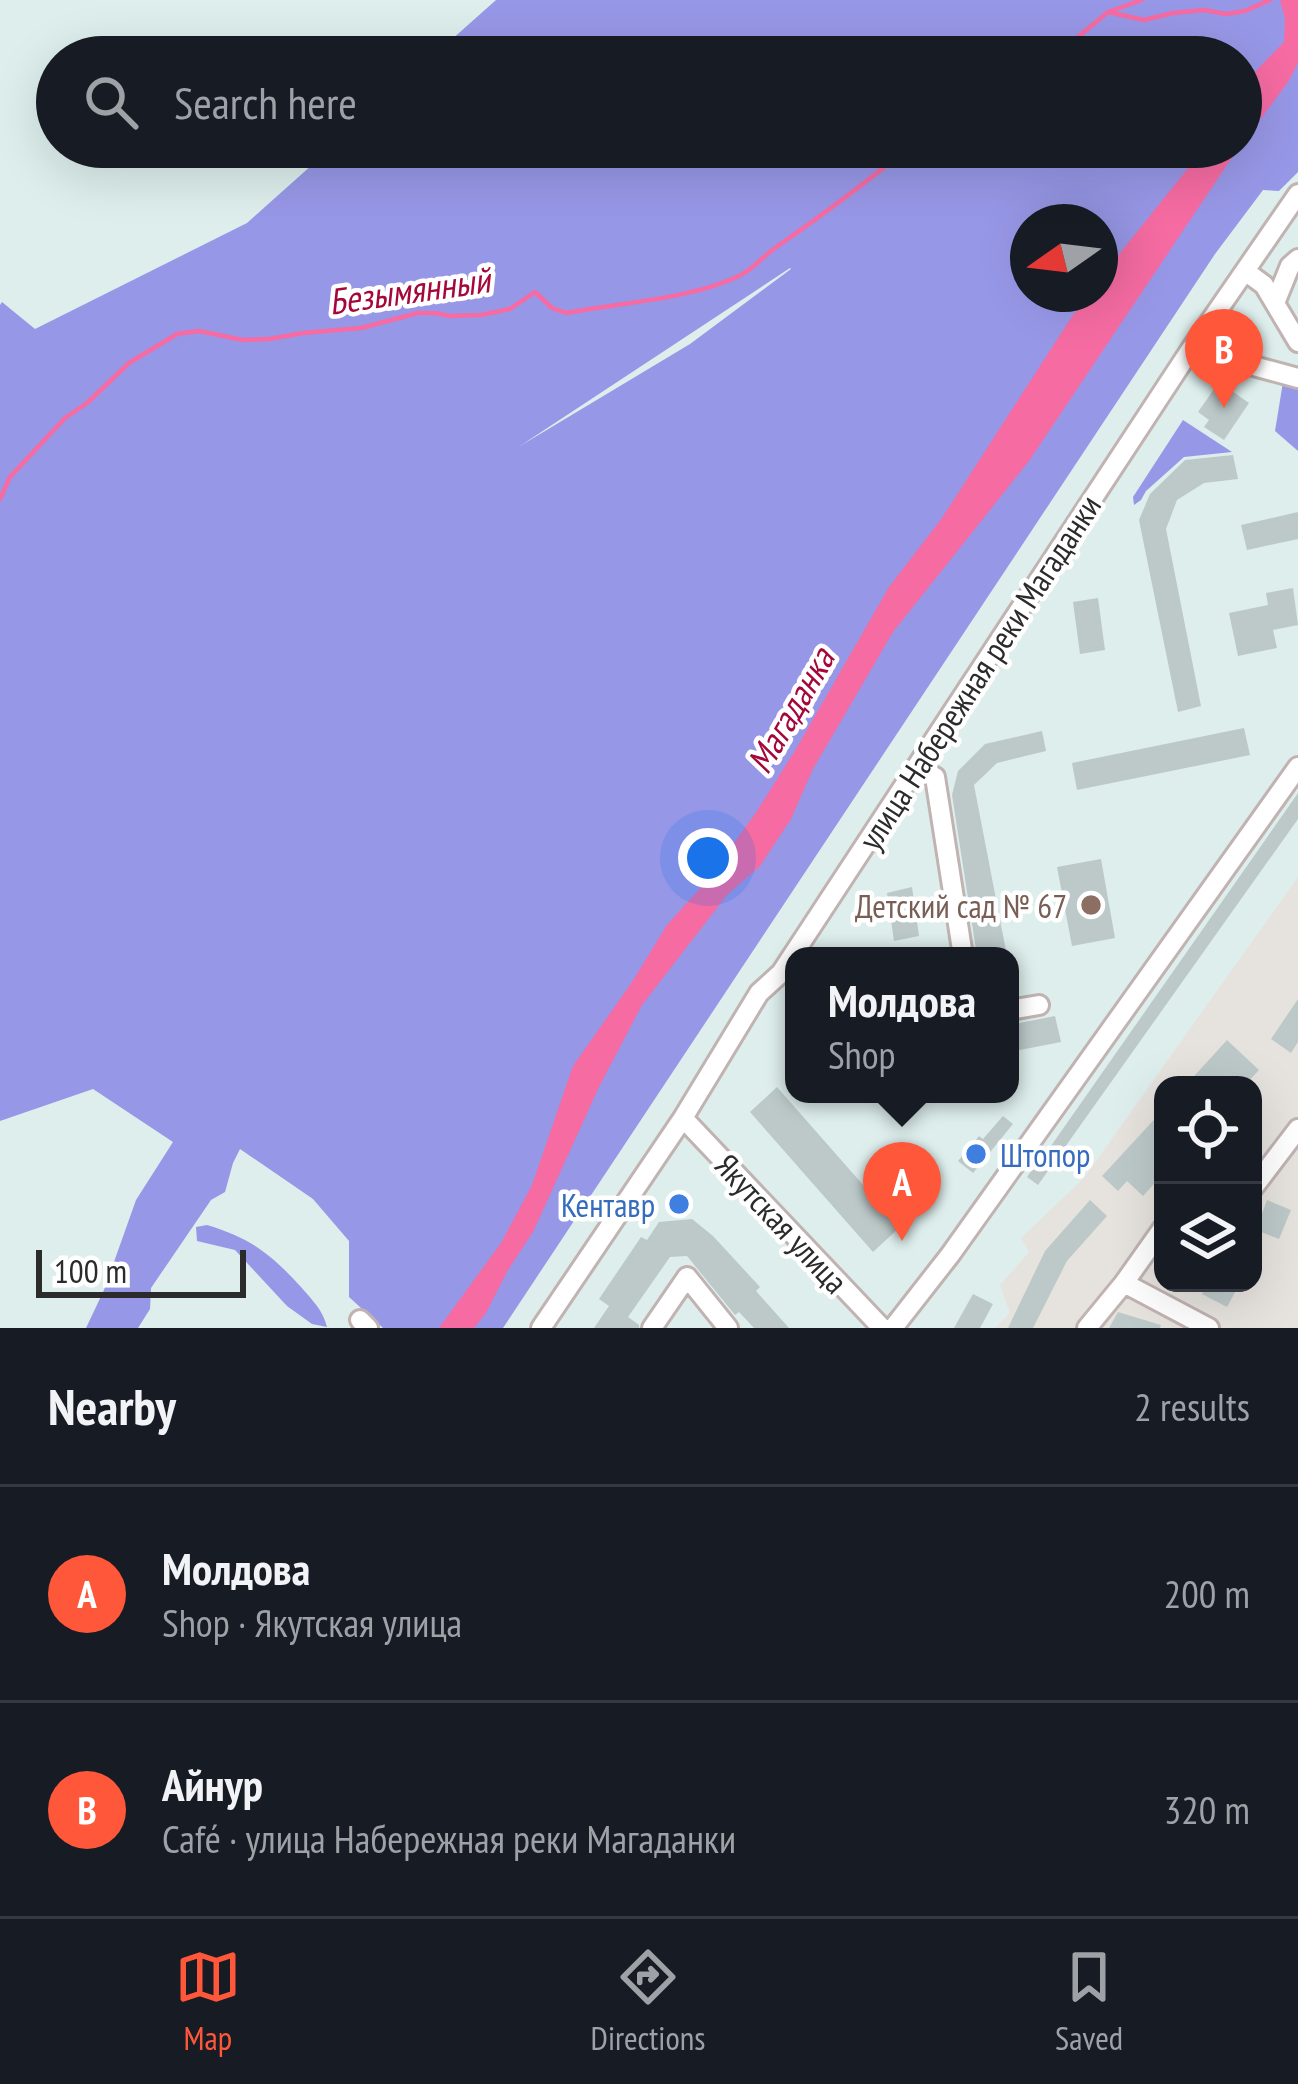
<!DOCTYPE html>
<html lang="en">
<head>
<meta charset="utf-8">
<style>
  :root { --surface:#171b24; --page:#242831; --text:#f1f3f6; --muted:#9ea1a6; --line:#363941; --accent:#ff5739 }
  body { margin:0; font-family:"PT Sans Narrow",sans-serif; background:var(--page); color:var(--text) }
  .controls { position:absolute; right:36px; bottom:36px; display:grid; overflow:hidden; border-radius:24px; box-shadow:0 12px 48px #0002 }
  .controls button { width:108px; height:108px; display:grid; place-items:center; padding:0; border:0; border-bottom:3px solid var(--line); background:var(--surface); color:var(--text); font:60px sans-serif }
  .compass { position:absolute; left:1010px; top:204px; width:108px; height:108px; border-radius:50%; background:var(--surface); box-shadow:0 12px 48px #0002; rotate:256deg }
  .scale { position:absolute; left:36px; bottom:30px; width:210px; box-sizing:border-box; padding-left:12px; border:6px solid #2b2b2b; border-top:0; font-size:33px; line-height:42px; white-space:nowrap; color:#2b2b2b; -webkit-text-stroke:9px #fff; paint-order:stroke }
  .you { position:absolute; left:708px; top:858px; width:42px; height:42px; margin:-30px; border:9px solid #fff; border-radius:50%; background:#1a73e8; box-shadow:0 0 0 18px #1a73e833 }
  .badge { display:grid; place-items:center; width:78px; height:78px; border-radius:50%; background:var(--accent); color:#fff; font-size:39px; font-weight:700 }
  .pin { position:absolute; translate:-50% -99px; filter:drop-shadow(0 3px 6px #0008) }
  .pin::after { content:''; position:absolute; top:63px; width:42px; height:36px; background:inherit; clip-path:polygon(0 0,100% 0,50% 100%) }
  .popup { position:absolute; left:785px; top:947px; width:234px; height:156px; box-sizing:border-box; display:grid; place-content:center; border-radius:24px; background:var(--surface); filter:drop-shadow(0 3px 9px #0005); font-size:39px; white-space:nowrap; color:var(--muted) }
  .popup b { font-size:45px; color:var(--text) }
  .popup::after { content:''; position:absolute; left:50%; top:100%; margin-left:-24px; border:24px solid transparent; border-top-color:var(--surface) }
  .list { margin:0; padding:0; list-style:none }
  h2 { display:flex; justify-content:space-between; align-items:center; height:156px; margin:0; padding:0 48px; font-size:51px }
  h2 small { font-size:39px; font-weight:400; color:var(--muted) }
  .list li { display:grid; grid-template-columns:78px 1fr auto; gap:36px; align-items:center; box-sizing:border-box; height:216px; padding:0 48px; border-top:3px solid var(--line) }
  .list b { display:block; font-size:45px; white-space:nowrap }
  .list p { margin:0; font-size:39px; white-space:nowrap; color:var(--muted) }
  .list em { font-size:39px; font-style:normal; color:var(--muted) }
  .icon { flex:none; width:66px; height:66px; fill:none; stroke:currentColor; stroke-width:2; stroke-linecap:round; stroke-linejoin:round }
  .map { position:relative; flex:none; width:1298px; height:1328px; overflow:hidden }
  .search { position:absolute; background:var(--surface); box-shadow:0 12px 48px #0002; left:36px; right:36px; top:36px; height:132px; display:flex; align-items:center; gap:30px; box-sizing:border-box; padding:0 42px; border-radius:66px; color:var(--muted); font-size:45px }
  .sheet { height:588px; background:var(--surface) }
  nav { display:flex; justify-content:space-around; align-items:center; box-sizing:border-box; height:168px; border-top:3px solid var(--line); background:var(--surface); font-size:33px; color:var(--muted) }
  nav a { display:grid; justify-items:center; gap:6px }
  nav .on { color:var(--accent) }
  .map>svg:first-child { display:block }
  .industrial { fill:#e6e3de; fill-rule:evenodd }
  .green { fill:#9797e7; fill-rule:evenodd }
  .water { fill:#f56ba2 }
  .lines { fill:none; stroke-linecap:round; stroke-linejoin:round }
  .stream { stroke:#f56ba2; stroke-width:4.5 }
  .building { fill:#bdc9c9 }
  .minor-casing { stroke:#c0b3b1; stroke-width:24 }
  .minor { stroke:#fff; stroke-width:18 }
  .education-dot { fill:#8d6e63; stroke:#fff; stroke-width:4.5 }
  .shop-dot { fill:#3f7fe0; stroke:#fff; stroke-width:4.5 }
  .labels { text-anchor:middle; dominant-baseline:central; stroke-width:9; stroke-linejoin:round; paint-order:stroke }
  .street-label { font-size:33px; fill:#2b2b2b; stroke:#fff }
  .education-label { font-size:33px; fill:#785e54; stroke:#fff; text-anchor:end }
  .shop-label { font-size:33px; fill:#366cbe; stroke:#fff; text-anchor:start }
  .water-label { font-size:36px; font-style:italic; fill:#a40739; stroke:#fff }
</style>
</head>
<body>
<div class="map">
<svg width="1298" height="1328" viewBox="0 0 1298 1328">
  <rect width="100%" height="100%" fill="#ddeeec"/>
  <!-- industrial -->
  <path class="industrial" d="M1298,877V1328H995L1010,1313L1000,1285L1029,1252L1021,1238L1084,1178ZM1163,1085H1253V1283H1163Z"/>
  <!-- green -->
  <path class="green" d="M496,0H1298V172L1279,191L1263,190L1215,254L503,1328H383L349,1297V1241L313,1199L240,1149L233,1163L225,1192L211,1200L151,1288L150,1309L138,1328H86L104,1290L136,1200L173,1142L93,1089L0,1121V305L2,302L35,329L247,223L332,147H1241V57H432ZM1028,222H1100V294H1028ZM791,269L690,344L520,446L790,268Z
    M1283,382L1298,386V451L1275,431Z
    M1183,420L1232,452L1184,457L1146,491L1141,500L1134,505L1133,497Z
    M207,1225C250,1238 270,1253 301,1287C312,1300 323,1310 327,1327L312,1324L287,1306L235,1250L197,1241L196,1227Z"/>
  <!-- water -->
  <path class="water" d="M1280,0H1298V63L1288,82L1241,145V96L1249,78L1284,42L1285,19Z
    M1205,147H1239L1029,461L893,632L813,769L791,819L760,866L727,895L642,1005L599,1087L533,1232L508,1270L486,1313L474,1328H439L501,1243L532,1185L573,1066L632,982L667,925L703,885L755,814L796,749L889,587L942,518L1069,321L1088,294H1100V278Z"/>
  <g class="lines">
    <!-- stream -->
    <path class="stream" d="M1108,12L1144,20L1173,13L1204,10L1226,14L1245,11L1270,0
      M1029,57L1073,41L1108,12L1142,0
      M0,499L10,477L65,418L87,403L129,363L177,334L199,331L243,340L269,339L303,333L361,328L418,313H435L450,316L481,315L510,309L535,292L552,308L566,313C619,303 691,299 739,276C754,269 762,257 775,248C821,216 866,183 909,147"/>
  </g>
  <!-- building -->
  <path class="building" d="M1219,382L1249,403L1224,440L1204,427L1209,420L1198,412Z
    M1233,455L1238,479L1204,483L1177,500L1166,529L1201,706L1178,712L1139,520L1150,494L1185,460Z
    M1298,512V539L1247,550L1241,525Z
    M1293,588L1298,625L1273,630L1277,648L1238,656L1229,613L1268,605L1266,593Z
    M1098,598L1105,650L1080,654L1073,602Z
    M1244,728L1250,755L1077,790L1072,763Z
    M1042,731L1046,751L997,763L974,785L1007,956H977L952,795L958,771L985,744Z
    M1298,793V819L1038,1185L1027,1177L1044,1152L1046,1153Z
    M1101,859L1115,938L1072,946L1057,867Z
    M912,887L919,936L894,941L887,893Z
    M1298,999V1042L1291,1053L1271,1039Z
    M1055,1016L1061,1042L1010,1052V1025Z
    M1227,1040L1259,1070L1245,1085H1186Z
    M777,1087L900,1227L873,1252L750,1112Z
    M1163,1110V1174L1143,1196L1127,1181L1118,1191L1102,1176Z
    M1003,1116L1013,1124L973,1173L958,1161L979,1136L983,1139Z
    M1090,1200L1107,1216L1067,1261L1033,1328H1008L1045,1251Z
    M1267,1200L1291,1210L1279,1239L1256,1230Z
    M692,1219L713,1236L760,1287L756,1291L789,1328H754L739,1312L735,1315L687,1256L670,1257L628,1317L639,1325V1328H594L609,1306L599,1299L641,1237L647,1240L659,1222Z
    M1207,1283H1240L1227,1307L1202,1294Z
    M973,1294L993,1304L980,1328H954Z
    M1118,1312L1161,1325L1160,1328H1109Z"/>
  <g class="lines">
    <defs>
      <path id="minor" d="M1245,271L1264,285L1298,342
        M1275,303L1290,266L1298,259
        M1191,349L1298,378
        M917,767L935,777L963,956
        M1010,1010L1039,1005
        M683,1118L882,1328
        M1253,1188L1298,1129
        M1124,1283L1163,1228
        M360,1320L368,1328
        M541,1328L683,1118L759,993L781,973L1191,349L1298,194
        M652,1328L687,1277L728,1328
        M893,1328L950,1255L1298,767
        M1087,1328L1124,1283L1209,1328"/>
    </defs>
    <!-- minor casing -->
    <use href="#minor" class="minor-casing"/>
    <!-- minor -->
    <use href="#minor" class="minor"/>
  </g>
  <!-- markers -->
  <circle class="education-dot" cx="1091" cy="905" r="12"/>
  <g class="shop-dot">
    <circle cx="976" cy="1154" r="12"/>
    <circle cx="679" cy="1204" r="12"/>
  </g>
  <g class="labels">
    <!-- street labels -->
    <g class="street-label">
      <text transform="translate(979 672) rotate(-57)">улица Набережная реки Магаданки</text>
      <text transform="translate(782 1223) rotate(47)">Якутская улица</text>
    </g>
    <!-- education labels -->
    <g class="education-label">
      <text x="1067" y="905">Детский сад № 67</text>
    </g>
    <!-- shop labels -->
    <g class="shop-label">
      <text x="1000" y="1154">Штопор</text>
      <text x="655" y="1204" text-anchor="end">Кентавр</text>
    </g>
    <!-- water labels -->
    <g class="water-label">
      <text transform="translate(409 290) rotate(-8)">Безымянный</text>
      <text transform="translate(790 710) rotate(-60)">Магаданка</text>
    </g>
  </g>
</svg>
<div class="controls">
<button><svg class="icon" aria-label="locate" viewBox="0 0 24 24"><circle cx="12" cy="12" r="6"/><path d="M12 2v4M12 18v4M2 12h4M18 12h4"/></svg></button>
<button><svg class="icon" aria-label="layers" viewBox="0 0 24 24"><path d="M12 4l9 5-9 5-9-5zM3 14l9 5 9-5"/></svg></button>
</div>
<svg class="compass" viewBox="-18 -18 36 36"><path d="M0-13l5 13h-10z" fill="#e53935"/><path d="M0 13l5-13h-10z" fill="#9ea1a6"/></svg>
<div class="scale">100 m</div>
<div class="you"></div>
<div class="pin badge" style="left:902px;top:1241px">A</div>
<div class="popup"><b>Молдова</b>Shop</div>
<div class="pin badge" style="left:1224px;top:408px">B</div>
<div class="search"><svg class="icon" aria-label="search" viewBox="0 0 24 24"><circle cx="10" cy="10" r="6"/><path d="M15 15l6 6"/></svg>Search here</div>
</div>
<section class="sheet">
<h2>Nearby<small>2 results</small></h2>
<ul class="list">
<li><span class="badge">A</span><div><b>Молдова</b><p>Shop · Якутская улица</p></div><em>200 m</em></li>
<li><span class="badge">B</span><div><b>Айнур</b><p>Café · улица Набережная реки Магаданки</p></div><em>320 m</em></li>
</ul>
</section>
<nav>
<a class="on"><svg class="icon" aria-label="map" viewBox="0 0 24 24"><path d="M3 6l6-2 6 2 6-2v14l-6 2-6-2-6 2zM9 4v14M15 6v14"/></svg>Map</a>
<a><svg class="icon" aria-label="directions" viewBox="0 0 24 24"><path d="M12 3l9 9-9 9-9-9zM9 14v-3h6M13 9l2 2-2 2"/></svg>Directions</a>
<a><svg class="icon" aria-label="saved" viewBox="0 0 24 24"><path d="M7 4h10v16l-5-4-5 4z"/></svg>Saved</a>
</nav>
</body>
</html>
